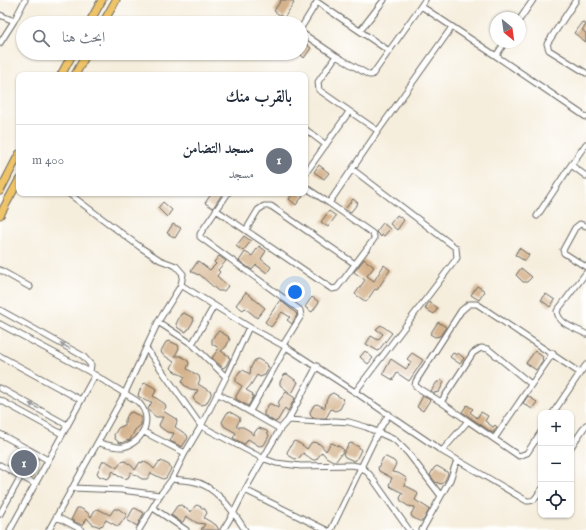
<!DOCTYPE html>
<html lang="ar">
<head>
<meta charset="utf-8">
<style>
  :root { --surface:#fff; --page:#f2f2f3; --text:#1f2937; --muted:#747a83; --line:#e0e1e3; --accent:#0f766e }
  body { margin:0; font-family:"IM FELL English",Amiri,serif; background:var(--page); color:var(--text); direction:rtl }
  .controls { position:absolute; right:12px; bottom:12px; display:grid; overflow:hidden; border-radius:8px; box-shadow:0 1px 3px #0004 }
  .controls button { width:36px; height:36px; display:grid; place-items:center; padding:0; border:0; border-bottom:1px solid var(--line); background:var(--surface); color:var(--text); font:20px sans-serif }
  .compass { position:absolute; left:490px; top:12px; width:36px; height:36px; border-radius:50%; background:var(--surface); box-shadow:0 1px 3px #0004; rotate:151deg }
  .you { position:absolute; left:295px; top:292px; width:14px; height:14px; margin:-10px; border:3px solid #fff; border-radius:50%; background:#1a73e8; box-shadow:0 0 0 6px #1a73e833 }
  .badge { display:grid; place-items:center; width:26px; height:26px; border-radius:50%; background:var(--accent); color:#fff; font-size:13px; font-weight:700 }
  .pin { position:absolute; translate:-50% -50%; border:2px solid #fff; box-shadow:0 1px 4px #0006 }
  .list { margin:0; padding:0; list-style:none }
  h2 { display:flex; justify-content:space-between; align-items:center; height:52px; margin:0; padding:0 16px; font-size:17px }
  h2 small { font-size:13px; font-weight:400; color:var(--muted) }
  .list li { display:grid; grid-template-columns:26px 1fr auto; gap:12px; align-items:center; box-sizing:border-box; height:72px; padding:0 16px; border-top:1px solid var(--line) }
  .list b { display:block; font-size:15px; white-space:nowrap }
  .list p { margin:0; font-size:13px; white-space:nowrap; color:var(--muted) }
  .list em { font-size:13px; font-style:normal; color:var(--muted) }
  .icon { flex:none; width:22px; height:22px; fill:none; stroke:currentColor; stroke-width:2; stroke-linecap:round; stroke-linejoin:round }
  .map { position:relative; flex:none; width:586px; height:530px; overflow:hidden; direction:ltr }
  .search { position:absolute; background:var(--surface); box-shadow:0 1px 3px #0004; left:16px; top:16px; width:292px; height:44px; display:flex; align-items:center; gap:10px; box-sizing:border-box; padding:0 14px; border-radius:22px; color:var(--muted); font-size:15px }
  .panel { position:absolute; background:var(--surface); box-shadow:0 1px 3px #0004; left:16px; top:72px; width:292px; height:124px; border-radius:8px; direction:rtl }
  .map>svg:first-child { display:block }
  .building { fill:#d4b28c }
  .lines { fill:none; stroke-linecap:round; stroke-linejoin:round }
  .minor-casing { stroke:#686660; stroke-width:7 }
  .major-casing { stroke:#686660; stroke-width:9 }
  .minor { stroke:#fff; stroke-width:5 }
  .major { stroke:#efc469; stroke-width:7 }
  .oneway { fill:#999 }
</style>
</head>
<body>
<div class="map">
<svg width="586" height="530" viewBox="0 0 586 530">
  <rect width="100%" height="100%" fill="#fff"/>
  <filter id="ink" filterUnits="userSpaceOnUse"><feTurbulence type="fractalNoise" baseFrequency=".025" numOctaves="2"/><feDisplacementMap in="SourceGraphic" scale="8" xChannelSelector="R" yChannelSelector="G"/><feConvolveMatrix kernelMatrix="1 2 1 2 8 2 1 2 1" color-interpolation-filters="sRGB"/></filter>
  <filter id="wash" filterUnits="userSpaceOnUse"><feTurbulence type="fractalNoise" baseFrequency=".012" numOctaves="4" result="noise"/><feDisplacementMap in="SourceGraphic" scale="16" xChannelSelector="R" yChannelSelector="G"/><feGaussianBlur stdDeviation="0.9" result="paint"/><feColorMatrix in="noise" values="0 0 0 0 0 0 0 0 0 0 0 0 0 0 0 0 0 1.4 0 .05"/><feComposite in="paint" operator="in"/></filter>
  <g filter="url(#wash)">
    <rect width="100%" height="100%" fill="#f6eedd"/>
    <g id="blocks">
      <!-- building -->
      <path class="building" d="M281,0H290L294,3L284,18L274,11Z
        M582,22L586,25L582,30L586,33V42L574,33Z
        M305,43L311,48L304,58L301,55V48Z
        M319,165L329,173L324,179L314,172Z
        M212,193H220L222,194L213,208L205,203Z
        M293,193H299L303,196L296,205L289,199Z
        M353,199L358,203L350,213L345,209Z
        M163,202L172,210L167,217L158,208Z
        M329,211L336,216L328,227L321,222Z
        M397,215L404,220L397,230L390,224Z
        M383,223L390,229L384,236L382,235L381,237L376,232Z
        M173,224L181,228L175,238L167,233Z
        M244,236L251,241L243,251L236,246Z
        M259,246L266,251L261,259L271,267L267,273L256,265L252,270L239,261L245,252L252,256Z
        M519,248L529,255L525,261L515,255Z
        M219,256L226,261L218,270L220,272L217,276L228,286L224,291H218L199,274L198,275L191,271L198,261L210,270L216,264L214,262Z
        M364,259L374,267L367,276L374,281L384,265L390,270L377,290L375,289L366,302L355,294L365,280L354,272Z
        M521,268L532,277L527,282H523L516,275Z
        M477,286L485,291L479,300L471,295Z
        M246,292L265,308L257,318L245,308L243,310L236,305Z
        M546,294L555,300L550,307L541,300Z
        M312,297L319,302L312,312L305,307Z
        M280,300L296,313L297,315L292,324L287,320L290,317L282,312L271,327L265,322Z
        M429,302L438,308L434,314L425,309Z
        M184,313L193,318L194,320L188,330H187L186,332L178,328L176,324L181,314Z
        M438,322L446,327L440,336L435,337L430,334Z
        M381,325L392,333L378,351L366,344L371,336L378,340L383,334L376,329Z
        M219,331L229,337L228,339H230L226,347L221,351L229,356L228,357L230,358L226,366L223,368L212,358L219,348L212,344V339L216,333Z
        M169,341L178,345L179,348L175,356H181L188,361L189,363L187,369L199,376L200,380L198,384L211,392V395L206,404L201,405L195,401L193,398L198,390L190,389L184,385L182,382L185,377L174,371L171,368L174,362L162,354L161,351L166,342Z
        M365,351L373,358L368,364L360,357Z
        M535,351L543,357L542,359L543,360L536,370L526,363Z
        M412,353L423,360L409,381L397,373L393,380L383,374L391,359L406,369L411,362L407,359Z
        M453,353L457,355L458,353L464,358L460,364L450,357Z
        M258,359L268,365L267,366L269,367L265,375L260,377L257,375L250,386L246,390L253,394L252,396H254L248,406L236,399V396L242,386L236,382V378L240,371L243,370L250,374L251,367L255,360Z
        M287,374L298,382L294,390L290,393L280,385V382L284,375Z
        M441,380L444,382L439,392L434,393L431,391L437,382H439Z
        M146,383L155,388L156,391L153,396L165,404L166,407L163,411L176,419L177,422L175,427L187,435L188,438L182,447L170,441L174,433L167,432L160,427L159,425L163,417H156L149,411L148,409L152,402L146,401L138,396L139,392L143,384Z
        M286,392L295,398L288,411L285,408L278,420L275,422L264,415V412L269,404H271L278,408L279,401Z
        M333,393L343,399L342,400L344,401L340,409L335,411L331,409L326,418H313L311,416L310,412L314,405L317,404L325,408L326,401L329,395Z
        M423,396L430,400L423,411L417,407Z
        M528,396L537,402L532,409L523,403Z
        M467,405L473,409L470,412L477,418L481,412L488,416L485,421L493,427L495,425L497,427L493,433L462,412Z
        M132,412L141,417V425L135,430L130,440L120,443L115,439L114,435L118,428L125,425V420L129,413Z
        M230,412L239,417L240,419L236,427H243L250,431L253,435L257,429L259,428L267,431L269,436L264,445L259,446L248,439L245,444H244L233,438L236,433L224,426L222,422L227,413Z
        M295,441L302,445L307,449L311,443L313,442L320,444L326,451L330,444L332,443L340,447L344,450L336,461H333L326,457L322,452L316,460H313L303,453L299,458L295,459L288,455L287,452L293,442Z
        M351,443L359,447L361,450L356,460L354,461L345,457L343,454L349,444Z
        M17,451L38,459L32,476L11,467Z
        M386,457L394,461L396,464L392,472L398,473L405,477L407,479L404,485L416,491L418,494L415,500L428,508L429,510L423,521H419L412,517L411,514L415,507L408,506L401,501L400,498L403,493L391,487L389,485L392,478L379,471L378,468L383,458Z
        M103,461H106L117,468L121,462L125,461L132,466L135,470L140,462L142,463L143,461L150,465L154,469L159,462L160,463L161,461L169,465L171,469L166,478L163,479L151,473L147,479H142L131,472L128,478H126V479L118,476L113,471L109,478H108L107,479L99,476L97,473Z
        M437,466L447,472L448,474L444,482L441,484L435,482L430,475L434,468Z
        M181,505L191,512L195,506L197,505L205,509L207,513L204,518L216,525L219,530H201L205,524L197,523L186,516L183,522H181L171,515L177,506Z
        M77,508H80L87,512L91,517L95,510L98,509L110,515L114,509H119L127,515L119,526H117L106,520L102,526L101,525L100,527L92,524L87,518L83,525H82L71,520Z
        M135,508L144,513L137,526L127,520L133,509Z"/>
    </g>
  </g>
  <g filter="url(#ink)">
    <use href="#blocks" fill-opacity="0" stroke="#686660" stroke-width="1"/>
    <g class="lines">
      <defs>
        <path id="minor" d="M425,0L421,6L496,56
          M576,0L547,44L549,50L586,73
          M0,15L14,21
          M520,19L533,0
          M301,28L317,2L389,51
          M301,31L302,33L336,56L369,75H372L421,6
          M360,31L384,0
          M505,42L496,56L586,117
          M0,43L14,21L25,0
          M336,56L318,82L319,90L378,131L452,27
          M305,129L326,145
          M586,144L571,165L586,176
          M352,169L456,248L457,258L355,392
          M305,174L349,112
          M305,187L329,203L378,131
          M228,193L200,234V237L300,310L301,316L283,345
          M216,210L332,289L337,288L374,239V236L372,233L329,203
          M537,216L571,165
          M586,226L580,224L575,228L563,250L564,253L586,267
          M246,230L258,210L264,206H271L355,264
          M0,270L30,287
          M586,273L557,311C558,324 575,328 586,334
          M181,285L249,327L286,347L355,392L442,451L527,501C535,502 537,496 541,490
          M0,310L83,356L91,365L90,372
          M158,322L192,344L226,377
          M0,324L90,372L137,401C154,416 145,442 123,447C115,448 105,444 98,443
          M192,344L214,306
          M146,348L201,426L262,458L276,463L301,466L352,465L362,467L370,475L409,530
          M0,356L81,400
          M0,388L67,425
          M217,393L280,429
          M0,400L62,434
          M441,402L418,388L415,385L416,381L461,311L469,304H477L580,373L586,365
          M250,411L286,347
          M553,413L580,373
          M288,420L319,422L335,421L349,422L366,427L395,440L408,453L441,496
          M468,421L441,402L473,353L481,348L488,349L531,384
          M144,432L185,453
          M0,434L48,460
          M494,439L553,353
          M571,447L586,425
          M442,451L468,421L519,456L527,453L541,432
          M0,465L35,484
          M172,479C178,480 185,480 191,481C215,484 233,511 245,530
          M73,488L121,490L160,495
          M245,490L280,429L288,420L317,366
          M153,508L186,530
          M0,514L21,476
          M57,517L82,530
          M10,530L95,375
          M49,530L125,393L158,322L181,285L183,274L176,266L160,260L140,247L68,193
          M139,530L160,495L172,479L185,453L201,426L226,377L249,327
          M223,530L234,512L245,490L326,530
          M331,530L378,432L389,414
          M422,530L450,480L457,460"/>
        <path id="major" d="M89,23L102,0
          M103,23L116,0
          M61,75L73,53
          M75,75L87,53
          M0,191L19,154
          M0,215L19,180"/>
      </defs>
      <!-- minor casing -->
      <use href="#minor" class="minor-casing"/>
      <!-- major casing -->
      <use href="#major" class="major-casing"/>
      <!-- minor -->
      <use href="#minor" class="minor"/>
      <!-- major -->
      <use href="#major" class="major"/>
    </g>
    <!-- one-way arrows -->
    <defs><path id="oneway-solid" d="M-6-.8H1V-3.2L6.5 0L1 3.2V.8H-6Z"/></defs>
    <g class="oneway">
      <use href="#oneway-solid" transform="translate(65 346) rotate(-151)"/>
      <use href="#oneway-solid" transform="translate(34 406) rotate(-151)"/>
    </g>
  </g>
</svg>
<div class="controls">
<button>+</button>
<button>−</button>
<button><svg class="icon" aria-label="locate" viewBox="0 0 24 24"><circle cx="12" cy="12" r="6"/><path d="M12 2v4M12 18v4M2 12h4M18 12h4"/></svg></button>
</div>
<svg class="compass" viewBox="-18 -18 36 36"><path d="M0-13l5 13h-10z" fill="#e53935"/><path d="M0 13l5-13h-10z" fill="#747a83"/></svg>
<div class="you"></div>
<div class="pin badge" style="left:24px;top:463px;background:#6b7280">1</div>
<div class="search"><svg class="icon" aria-label="search" viewBox="0 0 24 24"><circle cx="10" cy="10" r="6"/><path d="M15 15l6 6"/></svg>ابحث هنا</div>
<section class="panel">
<h2>بالقرب منك<small></small></h2>
<ul class="list">
<li><span class="badge" style="background:#6b7280">1</span><div><b>مسجد التضامن</b><p>مسجد</p></div><em>400 m</em></li>
</ul>
</section>
</div>
</body>
</html>
